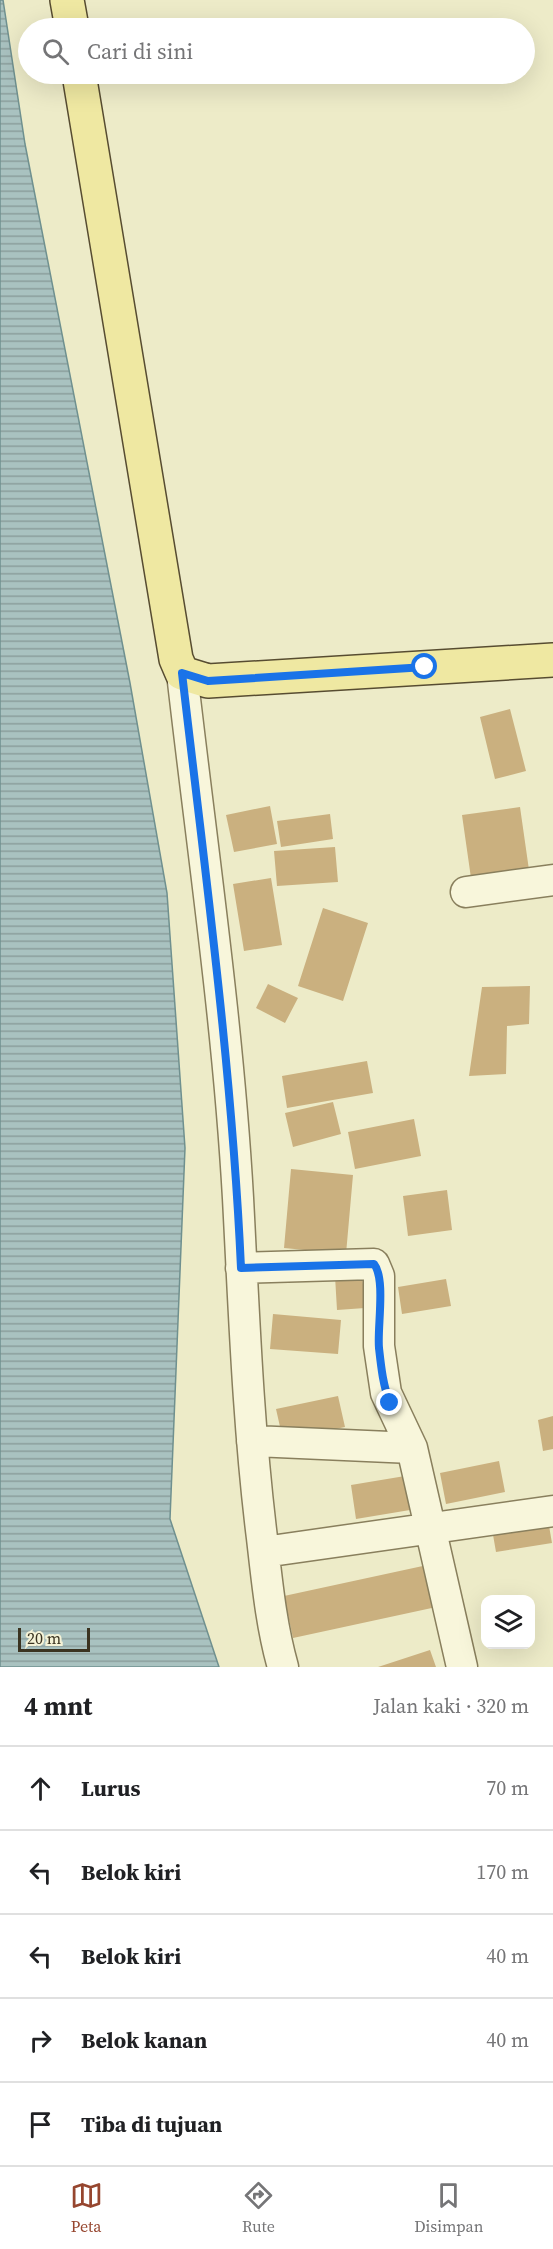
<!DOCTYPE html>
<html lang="id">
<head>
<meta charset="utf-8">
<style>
  :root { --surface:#fff; --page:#f2f2f2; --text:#202124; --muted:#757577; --line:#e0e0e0; --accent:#96462f }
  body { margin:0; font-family:"Source Serif 4",serif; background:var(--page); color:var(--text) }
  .controls { position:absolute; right:18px; bottom:18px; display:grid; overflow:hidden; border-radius:12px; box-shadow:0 6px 24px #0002 }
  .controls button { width:54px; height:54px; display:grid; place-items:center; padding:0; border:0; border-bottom:2px solid var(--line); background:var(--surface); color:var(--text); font:30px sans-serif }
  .scale { position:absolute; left:18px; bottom:15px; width:72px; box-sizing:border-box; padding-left:6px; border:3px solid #3a3320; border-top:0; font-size:16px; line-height:21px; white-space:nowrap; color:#3a3320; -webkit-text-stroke:4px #f5f3d7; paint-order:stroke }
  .stop { position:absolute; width:18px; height:18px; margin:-14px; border:4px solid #1a73e8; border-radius:50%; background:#fff }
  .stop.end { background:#1a73e8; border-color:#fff; box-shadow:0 2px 6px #0008 }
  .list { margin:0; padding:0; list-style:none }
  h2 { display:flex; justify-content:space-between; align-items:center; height:78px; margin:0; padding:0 24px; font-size:26px }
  h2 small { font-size:20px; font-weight:400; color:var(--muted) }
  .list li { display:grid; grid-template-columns:39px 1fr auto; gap:18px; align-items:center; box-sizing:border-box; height:84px; padding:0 24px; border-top:2px solid var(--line) }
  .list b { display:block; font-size:22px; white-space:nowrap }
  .list em { font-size:20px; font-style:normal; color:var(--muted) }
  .icon { flex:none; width:33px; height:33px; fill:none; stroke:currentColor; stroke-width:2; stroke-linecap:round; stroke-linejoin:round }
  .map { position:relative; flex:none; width:553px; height:1667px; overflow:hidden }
  .search { position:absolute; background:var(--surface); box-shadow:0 6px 24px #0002; left:18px; right:18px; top:18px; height:66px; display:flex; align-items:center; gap:15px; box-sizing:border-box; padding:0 21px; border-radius:33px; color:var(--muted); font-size:22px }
  .sheet { height:498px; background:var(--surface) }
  nav { display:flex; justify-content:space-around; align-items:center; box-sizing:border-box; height:84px; border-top:2px solid var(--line); background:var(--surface); font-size:16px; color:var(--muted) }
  nav a { display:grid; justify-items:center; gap:3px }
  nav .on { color:var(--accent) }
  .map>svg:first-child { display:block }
  .water { fill:url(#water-rules); stroke:#6f908f; stroke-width:1.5 }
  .building { fill:#cab07f }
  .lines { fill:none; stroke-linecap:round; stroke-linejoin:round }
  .minor-casing { stroke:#897f5d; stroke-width:33 }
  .major-casing { stroke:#574c31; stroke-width:36 }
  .minor { stroke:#f8f6db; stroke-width:30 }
  .major { stroke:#efe8a2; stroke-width:33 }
  .route { stroke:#1a73e8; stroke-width:8 }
</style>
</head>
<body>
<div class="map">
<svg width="553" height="1667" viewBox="0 0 553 1667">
  <defs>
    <pattern id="water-rules" width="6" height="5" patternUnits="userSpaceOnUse" patternTransform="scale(1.5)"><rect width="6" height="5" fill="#a9c2c0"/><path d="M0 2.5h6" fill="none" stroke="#8b9e9c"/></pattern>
  </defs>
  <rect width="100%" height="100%" fill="#edebc8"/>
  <!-- water -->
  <path class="water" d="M0,0H3L25,144L130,683L167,893L185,1148L170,1519L219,1667H0Z"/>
  <!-- building -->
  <path class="building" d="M510,709L526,771L495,779L480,717Z
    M270,806L277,844L234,852L226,815Z
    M520,807L530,877L472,885L462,815Z
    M330,814L333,839L281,847L277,821Z
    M335,847L338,882L277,886L274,851Z
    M271,878L282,945L244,951L233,884Z
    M323,908L368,923L343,1001L298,986Z
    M268,984L298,998L285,1023L256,1008Z
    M530,986L529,1024L507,1026L506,1074L469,1076L482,987Z
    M367,1061L373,1093L287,1108L282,1076Z
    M333,1102L341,1134L293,1147L285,1113Z
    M414,1119L421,1156L355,1169L348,1132Z
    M291,1169L353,1175L346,1254L284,1248Z
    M447,1190L452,1230L408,1236L403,1196Z
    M362,1273L365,1308L337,1310L335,1276Z
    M446,1279L451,1306L402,1314L398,1287Z
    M273,1314L341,1320L338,1354L270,1349Z
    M338,1396L345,1427L283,1440L276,1409Z
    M553,1416V1449L543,1451L538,1420Z
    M499,1461L505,1492L446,1504L440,1473Z
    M405,1476L410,1510L356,1519L351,1485Z
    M548,1520L552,1543L496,1552L492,1529Z
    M432,1564L441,1606L293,1638L284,1596Z
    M430,1650L436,1667H378Z"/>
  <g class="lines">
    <defs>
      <path id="minor" d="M182,673C202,848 228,1022 238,1198C244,1312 248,1425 262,1538C267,1581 271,1625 283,1667
        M466,892L553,880
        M241,1268L374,1264L379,1276V1346L386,1393L412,1448L462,1667
        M252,1441L412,1448
        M264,1552L553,1511"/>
      <path id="major" d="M67,0L72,28
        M79,74L176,659L182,673L208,681L553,660"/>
    </defs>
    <!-- minor casing -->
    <use href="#minor" class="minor-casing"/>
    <!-- major casing -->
    <use href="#major" class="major-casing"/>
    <!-- minor -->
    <use href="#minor" class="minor"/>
    <!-- major -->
    <use href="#major" class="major"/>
  </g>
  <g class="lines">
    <!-- route -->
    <path class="route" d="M390,1403C383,1386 381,1366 379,1348C377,1328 386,1279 374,1264L241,1268C232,1069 205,871 182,673L208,681L425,667"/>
  </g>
</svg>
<div class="controls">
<button><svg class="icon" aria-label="layers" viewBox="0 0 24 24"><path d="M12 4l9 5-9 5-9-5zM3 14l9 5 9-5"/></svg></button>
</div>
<div class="scale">20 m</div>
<div class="stop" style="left:425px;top:667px"></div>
<div class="stop end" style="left:390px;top:1403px"></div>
<div class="search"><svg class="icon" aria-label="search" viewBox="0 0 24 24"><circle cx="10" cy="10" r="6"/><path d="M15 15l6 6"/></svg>Cari di sini</div>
</div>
<section class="sheet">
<h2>4 mnt<small>Jalan kaki · 320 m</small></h2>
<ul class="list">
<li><svg class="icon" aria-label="ahead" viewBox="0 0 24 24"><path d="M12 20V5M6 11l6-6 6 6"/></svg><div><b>Lurus</b></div><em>70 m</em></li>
<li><svg class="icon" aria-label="left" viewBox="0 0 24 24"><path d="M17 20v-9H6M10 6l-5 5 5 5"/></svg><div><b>Belok kiri</b></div><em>170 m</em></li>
<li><svg class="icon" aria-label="left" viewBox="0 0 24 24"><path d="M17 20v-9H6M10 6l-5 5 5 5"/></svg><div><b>Belok kiri</b></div><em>40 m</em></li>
<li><svg class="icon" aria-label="right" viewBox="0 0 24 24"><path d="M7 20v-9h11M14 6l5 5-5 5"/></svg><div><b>Belok kanan</b></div><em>40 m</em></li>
<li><svg class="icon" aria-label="arrive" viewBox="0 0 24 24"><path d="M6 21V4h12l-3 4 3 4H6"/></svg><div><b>Tiba di tujuan</b></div></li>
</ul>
</section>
<nav>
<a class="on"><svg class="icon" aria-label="map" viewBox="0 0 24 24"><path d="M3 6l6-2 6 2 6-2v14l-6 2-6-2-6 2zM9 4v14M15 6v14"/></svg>Peta</a>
<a><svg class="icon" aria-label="directions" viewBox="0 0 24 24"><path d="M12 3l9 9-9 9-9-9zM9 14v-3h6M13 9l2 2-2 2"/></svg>Rute</a>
<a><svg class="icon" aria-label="saved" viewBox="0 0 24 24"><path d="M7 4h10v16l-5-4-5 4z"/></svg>Disimpan</a>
</nav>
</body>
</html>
